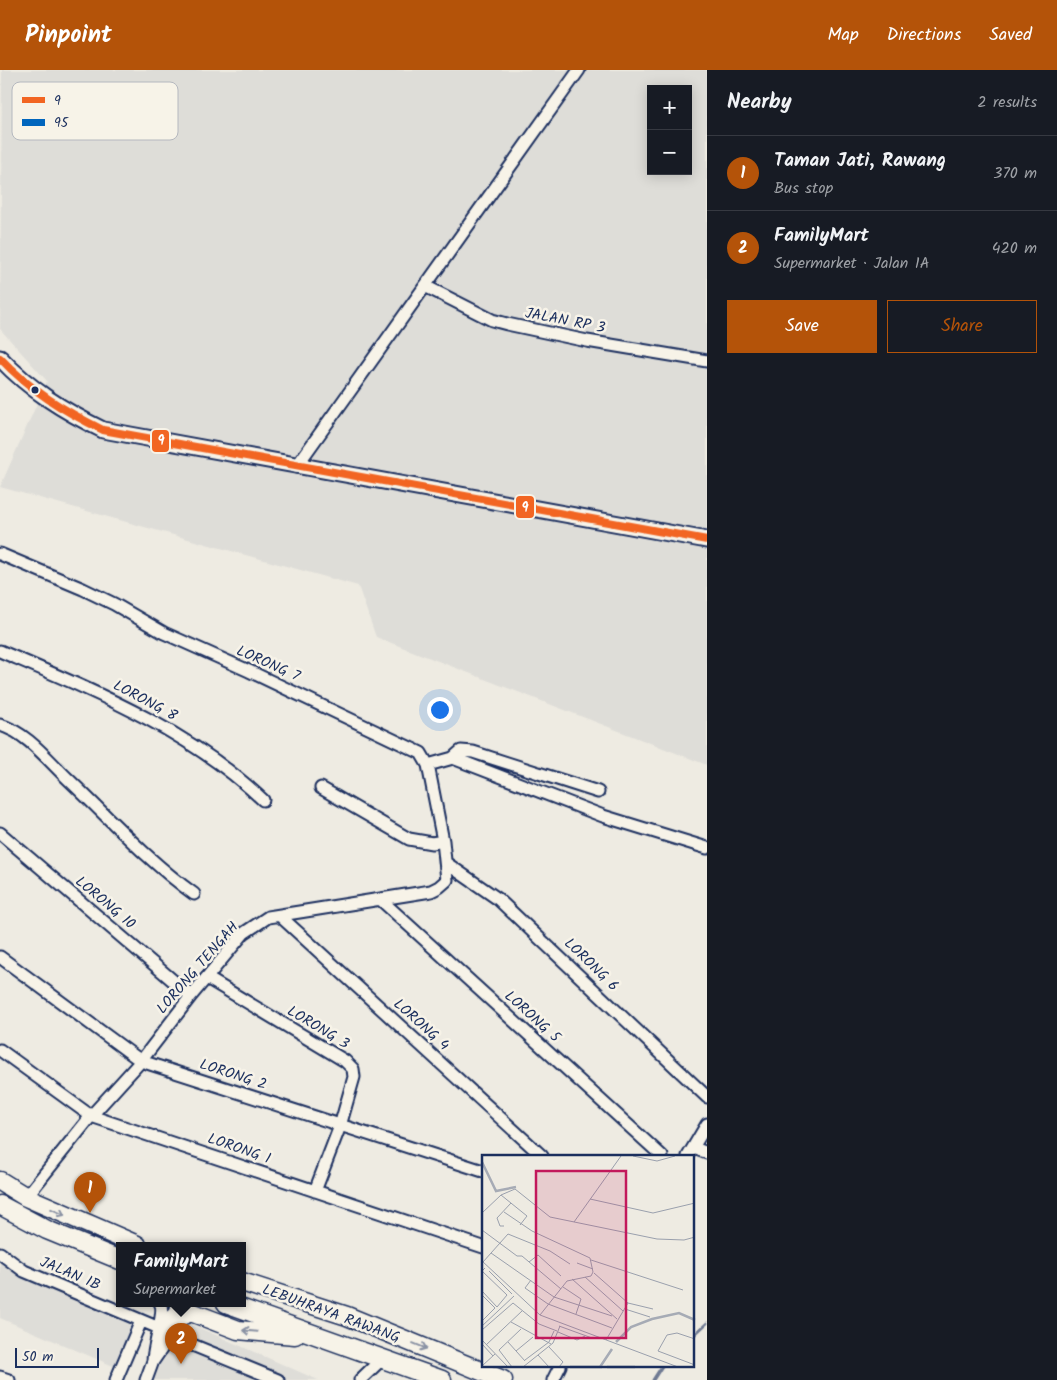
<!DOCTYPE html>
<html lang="en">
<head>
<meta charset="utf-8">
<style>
  :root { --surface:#171b24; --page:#242831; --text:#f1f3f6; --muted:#9ea1a6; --line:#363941; --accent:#b45309 }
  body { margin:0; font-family:Kalam,sans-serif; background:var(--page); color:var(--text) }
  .controls { position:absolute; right:15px; top:15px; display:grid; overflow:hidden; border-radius:0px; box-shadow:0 2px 12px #0003 }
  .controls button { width:45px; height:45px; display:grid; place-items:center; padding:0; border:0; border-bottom:1px solid var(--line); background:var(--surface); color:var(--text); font:25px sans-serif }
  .scale { position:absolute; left:15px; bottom:12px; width:84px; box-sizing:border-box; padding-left:5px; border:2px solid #1b2f5e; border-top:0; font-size:14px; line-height:18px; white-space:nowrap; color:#1b2f5e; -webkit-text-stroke:4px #f7f3e8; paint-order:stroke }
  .you { position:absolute; left:439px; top:639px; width:18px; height:18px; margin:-12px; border:4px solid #fff; border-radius:50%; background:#1a73e8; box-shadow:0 0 0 8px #1a73e833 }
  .badge { display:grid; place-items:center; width:32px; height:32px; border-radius:50%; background:var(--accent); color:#fff; font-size:16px; font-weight:700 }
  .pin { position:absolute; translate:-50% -41px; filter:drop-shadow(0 1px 2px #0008) }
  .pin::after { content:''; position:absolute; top:26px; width:18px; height:15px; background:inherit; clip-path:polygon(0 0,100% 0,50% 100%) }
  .popup { position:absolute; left:116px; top:1172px; width:130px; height:65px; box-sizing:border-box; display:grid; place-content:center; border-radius:0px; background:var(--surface); filter:drop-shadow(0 1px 4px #0005); font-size:16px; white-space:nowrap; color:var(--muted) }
  .popup b { font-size:19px; color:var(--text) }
  .popup::after { content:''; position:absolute; left:50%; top:100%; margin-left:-10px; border:10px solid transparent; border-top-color:var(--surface) }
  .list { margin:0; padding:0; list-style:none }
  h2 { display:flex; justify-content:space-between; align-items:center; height:65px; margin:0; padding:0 20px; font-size:21px }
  h2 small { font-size:16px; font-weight:400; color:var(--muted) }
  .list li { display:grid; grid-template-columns:32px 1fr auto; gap:15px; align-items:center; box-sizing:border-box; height:75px; padding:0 20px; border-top:1px solid var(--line) }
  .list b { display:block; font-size:19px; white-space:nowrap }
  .list p { margin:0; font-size:16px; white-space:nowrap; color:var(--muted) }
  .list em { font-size:16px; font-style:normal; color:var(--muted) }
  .actions { display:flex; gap:10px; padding:15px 20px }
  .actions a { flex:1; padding:11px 0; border:1px solid var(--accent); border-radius:0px; text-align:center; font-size:18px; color:var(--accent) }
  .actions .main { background:var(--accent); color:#fff }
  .map { position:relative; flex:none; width:707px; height:1310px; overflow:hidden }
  header { display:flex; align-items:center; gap:30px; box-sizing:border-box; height:70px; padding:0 25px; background:var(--accent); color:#fff }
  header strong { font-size:24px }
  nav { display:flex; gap:28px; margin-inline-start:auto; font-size:18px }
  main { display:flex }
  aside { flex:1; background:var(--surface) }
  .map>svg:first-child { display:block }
  .built { fill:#deddd8; fill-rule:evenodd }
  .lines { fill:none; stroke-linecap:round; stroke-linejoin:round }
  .stream { stroke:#6e7992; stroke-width:3 }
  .street-casing { stroke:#1b2f5e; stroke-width:15 }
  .secondary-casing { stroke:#1b2f5e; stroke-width:19 }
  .primary-casing { stroke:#1b2f5e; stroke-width:21 }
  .street { stroke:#f7f3e8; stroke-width:11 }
  .secondary { stroke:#f7f3e8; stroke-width:15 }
  .primary { stroke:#f7f3e8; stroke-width:18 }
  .bus-1-casing { stroke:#f7f3e8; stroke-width:11 }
  .bus-1 { stroke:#f26522; stroke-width:8 }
  .oneway { stroke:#8991a3 }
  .bus-dot { fill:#1b2f5e; stroke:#f7f3e8; stroke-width:2 }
  .labels { text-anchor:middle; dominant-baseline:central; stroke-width:5; stroke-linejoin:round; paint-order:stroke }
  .street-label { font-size:15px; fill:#1b2f5e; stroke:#f7f3e8 }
  .inset-river { fill:none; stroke:#a6abb5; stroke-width:2.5 }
  .inset-road { fill:none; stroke:#9aa0ad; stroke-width:1 }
  .view { fill:#c2185b; fill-opacity:0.15; stroke:#c2185b; stroke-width:2.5 }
  .inset-edge { fill:none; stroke:#1b2f5e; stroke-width:2.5 }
  .key { fill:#f7f3e8; stroke:#b5b8bf; stroke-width:1 }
  .key-label { font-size:14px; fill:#1b2f5e }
  .line-badge { stroke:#f7f3e8; stroke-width:2 }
  .badge-label { font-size:14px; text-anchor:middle; font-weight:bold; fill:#fff }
</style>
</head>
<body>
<header>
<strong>Pinpoint</strong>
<nav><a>Map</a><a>Directions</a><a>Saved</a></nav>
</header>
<main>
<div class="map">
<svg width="707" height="1310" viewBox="0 0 707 1310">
  <rect width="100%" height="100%" fill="#eeebe2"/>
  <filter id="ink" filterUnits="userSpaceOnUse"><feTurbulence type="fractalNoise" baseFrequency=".02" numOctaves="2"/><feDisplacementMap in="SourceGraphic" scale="10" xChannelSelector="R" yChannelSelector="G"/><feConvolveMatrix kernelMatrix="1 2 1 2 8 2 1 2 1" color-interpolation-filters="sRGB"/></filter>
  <g filter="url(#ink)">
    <!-- built -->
    <path class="built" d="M2,0H707V695L376,567L358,516L0,417L47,311L0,259ZM651,19H688V101H651Z
      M0,1189L135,1253L118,1298L0,1248Z
      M186,1252L318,1310H152L176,1256Z"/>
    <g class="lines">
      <!-- stream -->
      <path class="stream" d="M693,1266L707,1253
        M653,1310L662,1296"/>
      <defs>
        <path id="street" d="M425,216L492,250L507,254L587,271L707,291
          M296,397L579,0
          M0,484L83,519L114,534L164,563L249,601L421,683L428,695L443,771L447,810L439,817L431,821L268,847L244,863L191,926L141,991L91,1046L26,1127
          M0,581C93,621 188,659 263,730
          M0,655C26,662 48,690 68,709C109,748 148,791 194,824
          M453,688L461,681L473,682L598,722
          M428,695L453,688L603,746L707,778
          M321,718L409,769L432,773L443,771
          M0,763L191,926
          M446,793L498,829L707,1027
          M381,830L662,1086
          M280,846L542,1086
          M0,887L141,991L483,1101
          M207,908L345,991L353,999L354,1007L340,1056L315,1121
          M0,980L91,1046L483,1177
          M694,1078L707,1083
          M688,1086L707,1054
          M0,1183L24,1201L159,1258
          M168,1265L278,1310
          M153,1291C153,1277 166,1241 160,1233
          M0,1307L9,1310
          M116,1310L141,1251
          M146,1310L153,1291L162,1278L178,1233
          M360,1310L383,1288
          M553,1310L560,1296"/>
        <path id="secondary" d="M0,288C30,320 64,341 103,360L707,470"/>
        <path id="primary" d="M0,1111L26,1127L137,1175
          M0,1135L47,1160L120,1190
          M242,1212L347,1246L503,1310
          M226,1233L442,1310
          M173,1249L191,1242L238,1260L295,1265"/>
      </defs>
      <!-- street casing -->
      <use href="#street" class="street-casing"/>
      <!-- secondary casing -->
      <use href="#secondary" class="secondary-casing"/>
      <!-- primary casing -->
      <use href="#primary" class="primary-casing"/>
      <!-- street -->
      <use href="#street" class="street"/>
      <!-- secondary -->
      <use href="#secondary" class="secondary"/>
      <!-- primary -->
      <use href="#primary" class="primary"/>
      <defs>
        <path id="bus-1" d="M0,288C30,320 64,341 103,360L707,470"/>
      </defs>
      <!-- bus-1 casing -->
      <use href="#bus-1" class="bus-1-casing"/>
      <!-- bus-1 -->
      <use href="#bus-1" class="bus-1"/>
    </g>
    <!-- one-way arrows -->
    <defs><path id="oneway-shaft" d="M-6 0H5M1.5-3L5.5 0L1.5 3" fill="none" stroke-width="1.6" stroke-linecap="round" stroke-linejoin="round" transform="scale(1.25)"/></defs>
    <g class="oneway">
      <use href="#oneway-shaft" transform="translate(58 1142) rotate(25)"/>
      <use href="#oneway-shaft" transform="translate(250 1261) rotate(-175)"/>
      <use href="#oneway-shaft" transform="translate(420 1276) rotate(22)"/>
    </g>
  </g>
  <!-- markers -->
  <circle class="bus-dot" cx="35" cy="320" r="4.5"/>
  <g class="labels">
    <!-- street labels -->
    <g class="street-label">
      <text transform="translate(565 251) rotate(11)">JALAN RP 3</text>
      <text transform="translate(268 594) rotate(24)">LORONG 7</text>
      <text transform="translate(145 631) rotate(28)">LORONG 8</text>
      <text transform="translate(105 833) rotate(40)">LORONG 10</text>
      <text transform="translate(591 895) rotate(44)">LORONG 6</text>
      <text transform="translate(198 898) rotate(-49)">LORONG TENGAH</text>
      <text transform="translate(532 947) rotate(42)">LORONG 5</text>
      <text transform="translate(421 955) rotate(42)">LORONG 4</text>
      <text transform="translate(318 958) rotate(31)">LORONG 3</text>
      <text transform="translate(233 1005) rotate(18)">LORONG 2</text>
      <text transform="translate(239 1079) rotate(19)">LORONG 1</text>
      <text transform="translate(70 1204) rotate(23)">JALAN 1B</text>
      <text transform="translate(331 1244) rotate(20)">LEBUHRAYA RAWANG</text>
    </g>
  </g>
  <!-- overview -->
  <g transform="translate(482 1085)">
    <rect width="212" height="212" fill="#eeebe2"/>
    <path class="inset-river" d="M0,7L14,36L34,32M134,187L149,172L170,164L197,158L213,165M88,212H120M118,212L130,194M125,212H153"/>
    <path class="inset-road" d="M151,1L175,6L193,1M19,40L45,61L38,70M108,44L171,58L213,48M22,57L50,76L108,103L111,117M0,58L19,40L33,34L68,62L175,84L202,85L213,82M92,67L139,1M22,71H18L15,63L29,48M0,75L35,101H40L79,134M9,98L72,142L130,161M109,105L201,135M0,106L58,160L196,212M1,107L26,79L68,96L88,109M47,107L56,100L79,121M95,108L111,114M3,113L0,116L25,140L15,152M7,116L30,139M112,118L146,148L171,154M103,122L141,156M90,124L135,164M49,125L43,133L66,149L130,173M81,132L99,144L94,159M0,136L15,152M0,140L13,153L0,166M143,154L168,162M58,160L85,126L109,121L111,117M29,167L69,189M0,171L32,141M77,171L110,183M0,175L31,148L57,169L75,176M76,177L95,185L103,181M213,184L195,178L185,180L176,196L213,210M0,185L26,212M124,185L146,148M26,187L43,206M0,189L11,201M4,190L40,156M67,192L81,207L77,212M34,196L51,182M56,200L67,212M43,205L67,187L72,176M0,211L13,199M30,212L17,195L39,174M41,212L71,188L78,171"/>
    <path class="view" d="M54,16H144V183H54Z"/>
    <rect width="212" height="212" class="inset-edge"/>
  </g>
  <!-- legend -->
  <rect x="12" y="12" width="166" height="58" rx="8" class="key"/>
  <rect x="22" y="27" width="23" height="6" fill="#f26522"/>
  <rect x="22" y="49" width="23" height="7" fill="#0065bd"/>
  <g class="key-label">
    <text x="54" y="35">9</text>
    <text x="54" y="57">95</text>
  </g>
  <g class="line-badge">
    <rect x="151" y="359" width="19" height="24" rx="5" fill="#f26522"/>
    <rect x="515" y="425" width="20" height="24" rx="5" fill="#f26522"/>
  </g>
  <g class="badge-label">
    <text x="161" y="375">9</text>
    <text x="525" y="442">9</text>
  </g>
</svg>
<div class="controls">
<button>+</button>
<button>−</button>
</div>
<div class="scale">50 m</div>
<div class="you"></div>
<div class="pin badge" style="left:90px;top:1143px">1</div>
<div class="pin badge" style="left:181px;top:1294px">2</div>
<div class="popup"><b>FamilyMart</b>Supermarket</div>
</div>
<aside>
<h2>Nearby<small>2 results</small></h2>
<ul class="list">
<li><span class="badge">1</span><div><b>Taman Jati, Rawang</b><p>Bus stop</p></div><em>370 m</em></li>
<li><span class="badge">2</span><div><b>FamilyMart</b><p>Supermarket · Jalan 1A</p></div><em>420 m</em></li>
</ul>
<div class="actions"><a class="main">Save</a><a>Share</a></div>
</aside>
</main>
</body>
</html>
